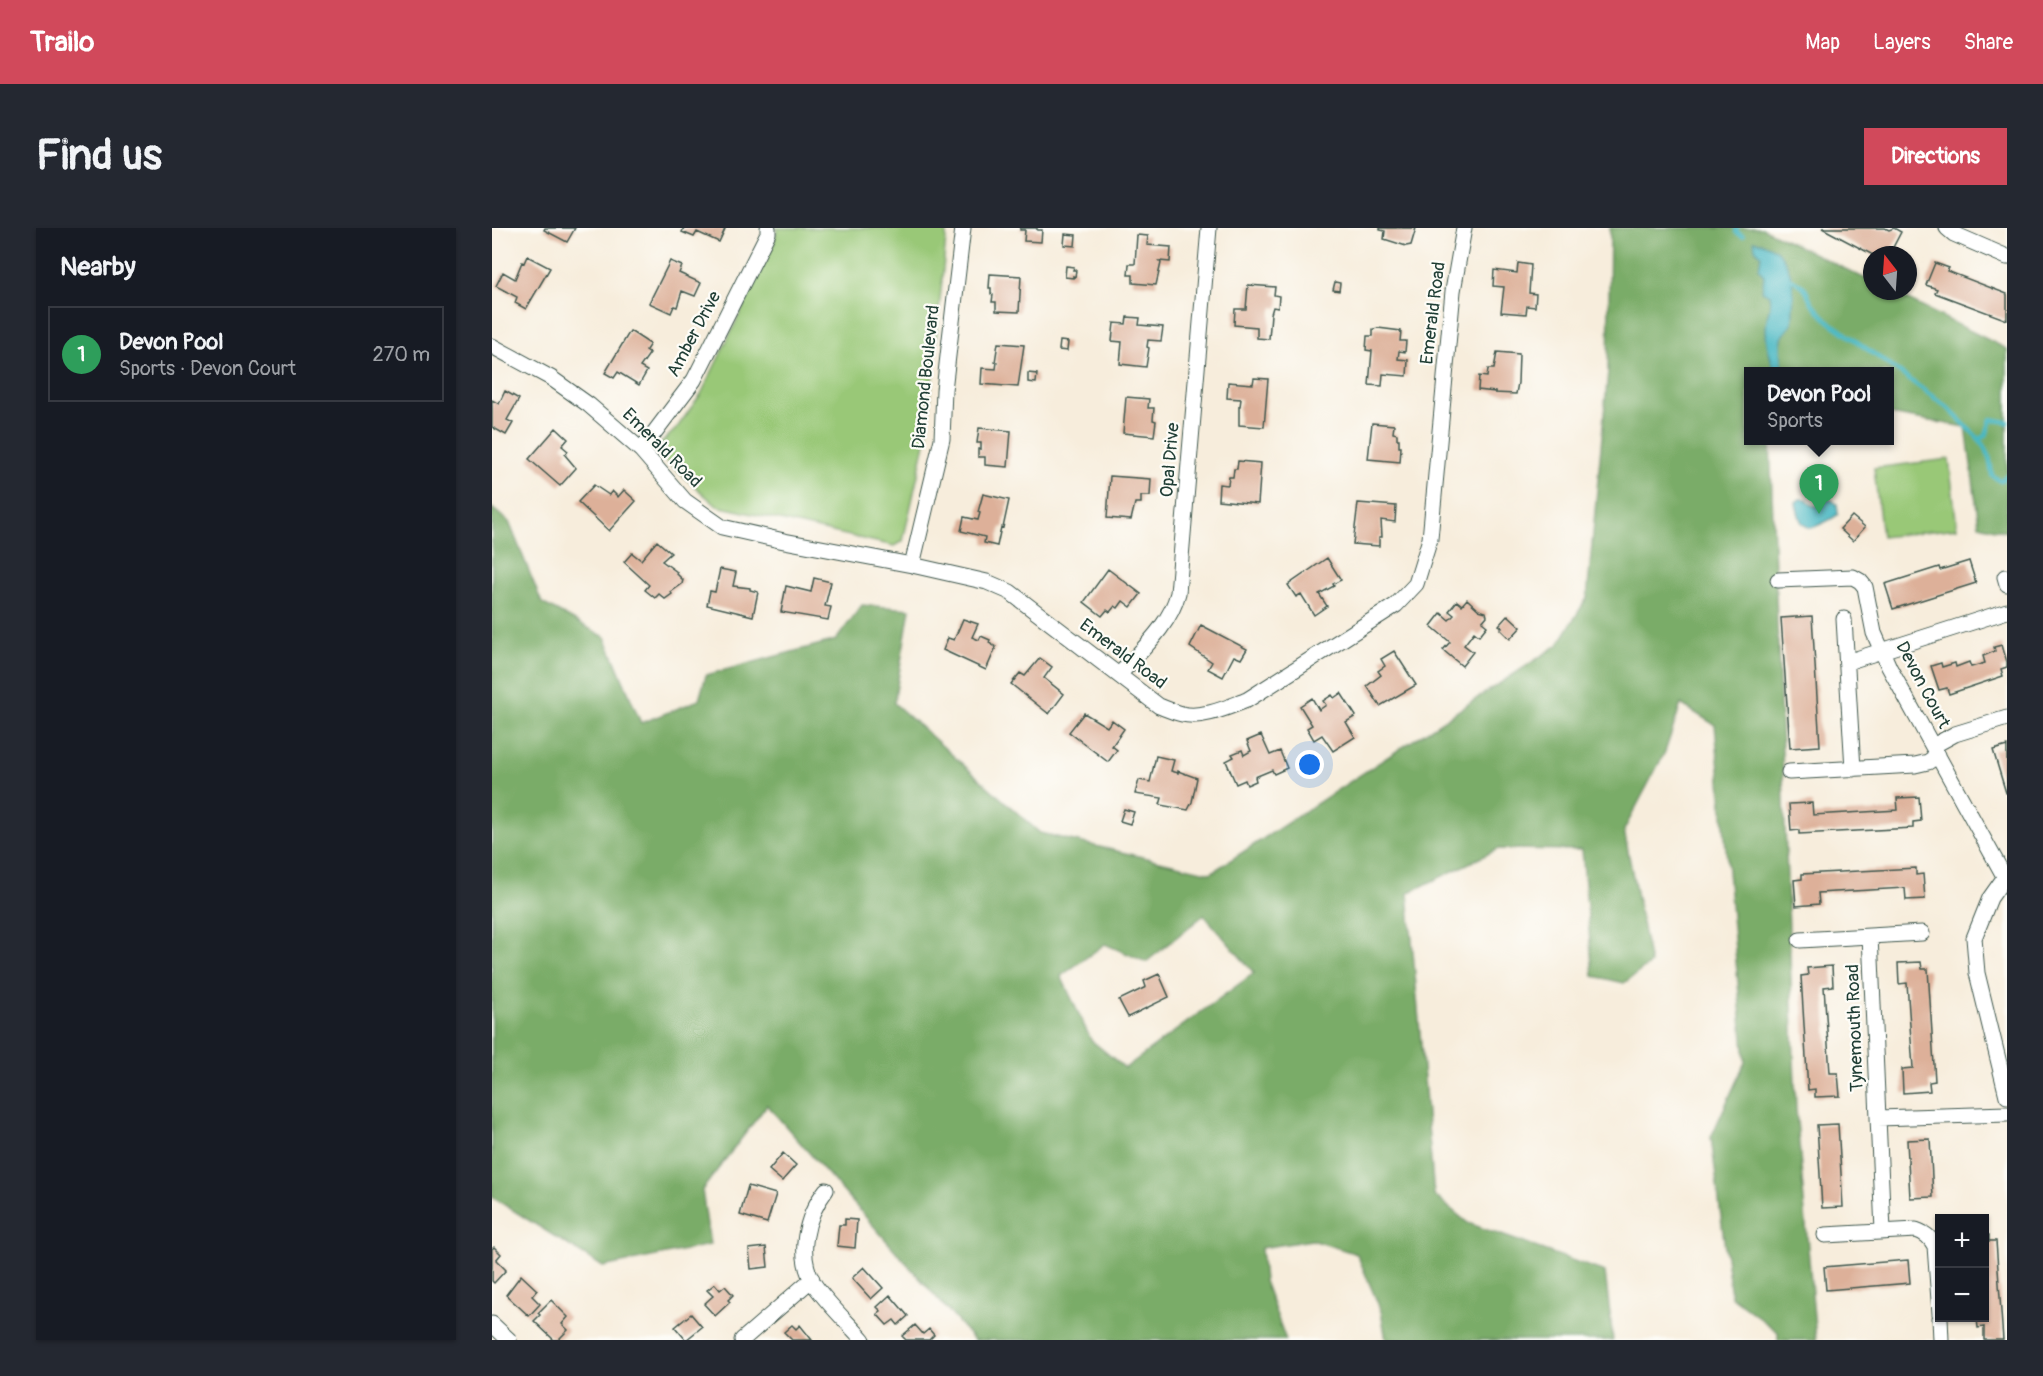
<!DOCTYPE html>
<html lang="en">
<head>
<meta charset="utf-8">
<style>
  :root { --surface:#171b24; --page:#242831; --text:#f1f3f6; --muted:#9ea1a6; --line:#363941; --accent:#d1495b }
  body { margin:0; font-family:Pangolin,sans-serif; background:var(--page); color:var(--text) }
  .controls { position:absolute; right:18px; bottom:18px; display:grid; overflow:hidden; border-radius:0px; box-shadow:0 2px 4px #0004 }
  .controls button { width:54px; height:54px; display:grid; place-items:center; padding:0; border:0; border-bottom:2px solid var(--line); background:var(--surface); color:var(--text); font:30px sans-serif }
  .compass { position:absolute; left:1371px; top:18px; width:54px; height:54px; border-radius:50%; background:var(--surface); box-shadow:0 2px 4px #0004; rotate:343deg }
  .you { position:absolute; left:818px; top:537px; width:21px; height:21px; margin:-15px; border:4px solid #fff; border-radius:50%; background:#1a73e8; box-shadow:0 0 0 9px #1a73e833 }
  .badge { display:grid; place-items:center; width:39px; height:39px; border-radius:50%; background:var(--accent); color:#fff; font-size:20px; font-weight:700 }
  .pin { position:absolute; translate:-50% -50px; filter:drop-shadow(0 2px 3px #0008) }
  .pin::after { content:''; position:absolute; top:32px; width:21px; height:18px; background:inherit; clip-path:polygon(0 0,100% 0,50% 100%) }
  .popup { position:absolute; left:1252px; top:139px; width:150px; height:78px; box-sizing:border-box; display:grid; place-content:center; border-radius:0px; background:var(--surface); filter:drop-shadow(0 2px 4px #0005); font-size:20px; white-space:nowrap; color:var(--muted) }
  .popup b { font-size:22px; color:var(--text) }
  .popup::after { content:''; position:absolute; left:50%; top:100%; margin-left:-12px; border:12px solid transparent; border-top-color:var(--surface) }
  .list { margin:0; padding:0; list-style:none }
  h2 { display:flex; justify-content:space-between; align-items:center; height:78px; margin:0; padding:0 24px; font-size:26px }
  h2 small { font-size:20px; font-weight:400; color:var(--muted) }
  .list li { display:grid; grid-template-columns:39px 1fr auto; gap:18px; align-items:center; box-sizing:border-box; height:96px; margin:0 12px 12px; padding:0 12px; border:2px solid var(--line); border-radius:0px }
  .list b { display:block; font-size:22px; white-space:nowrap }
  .list p { margin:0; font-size:20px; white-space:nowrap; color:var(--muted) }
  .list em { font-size:20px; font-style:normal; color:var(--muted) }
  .map { position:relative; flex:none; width:1515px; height:1112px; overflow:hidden; border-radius:0px }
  header { display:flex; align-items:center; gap:36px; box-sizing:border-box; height:84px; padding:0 30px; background:var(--accent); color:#fff }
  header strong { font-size:28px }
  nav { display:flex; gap:33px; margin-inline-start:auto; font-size:21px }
  .intro { display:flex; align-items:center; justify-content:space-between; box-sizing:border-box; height:144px; padding:0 36px }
  h1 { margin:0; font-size:42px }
  .button { padding:15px 27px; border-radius:0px; background:var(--accent); color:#fff; font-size:21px; font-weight:700 }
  main { display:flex; gap:36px; padding:0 36px }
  aside { flex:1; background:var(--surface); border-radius:0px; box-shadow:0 2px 4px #0004 }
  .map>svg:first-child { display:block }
  .green { fill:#99c877; stroke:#5c8256; stroke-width:1.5 }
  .forest { fill:#7aac68; stroke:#4c744e; stroke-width:1.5; fill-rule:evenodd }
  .water { fill:#49b8c3; stroke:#347a7c; stroke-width:1.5 }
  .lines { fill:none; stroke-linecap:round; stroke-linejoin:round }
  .stream { stroke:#49b8c3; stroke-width:4.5 }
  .building { fill:#ddb099 }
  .minor-casing { stroke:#3f574d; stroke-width:17 }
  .minor { stroke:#fff; stroke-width:15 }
  .labels { text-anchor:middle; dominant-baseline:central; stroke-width:4.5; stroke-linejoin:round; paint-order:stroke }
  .street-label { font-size:18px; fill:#1f3d34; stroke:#fdfcf7 }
</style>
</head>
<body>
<header>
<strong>Trailo</strong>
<nav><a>Map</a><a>Layers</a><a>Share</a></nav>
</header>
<div class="intro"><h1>Find us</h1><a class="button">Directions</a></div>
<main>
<aside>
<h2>Nearby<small></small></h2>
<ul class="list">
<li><span class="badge" style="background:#2e9e5b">1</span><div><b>Devon Pool</b><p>Sports · Devon Court</p></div><em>270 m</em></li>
</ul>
</aside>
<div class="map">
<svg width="1515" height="1112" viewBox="0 0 1515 1112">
  <rect width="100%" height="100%" fill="#fdfcf7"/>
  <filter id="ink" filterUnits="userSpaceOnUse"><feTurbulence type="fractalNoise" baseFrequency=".0167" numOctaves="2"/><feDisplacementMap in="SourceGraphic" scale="12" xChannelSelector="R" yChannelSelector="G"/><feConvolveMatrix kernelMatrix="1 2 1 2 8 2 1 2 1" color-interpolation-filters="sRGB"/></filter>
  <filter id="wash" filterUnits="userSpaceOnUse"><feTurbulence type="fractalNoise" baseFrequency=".008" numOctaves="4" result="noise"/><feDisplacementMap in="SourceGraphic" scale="24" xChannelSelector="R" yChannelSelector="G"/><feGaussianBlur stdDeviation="1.35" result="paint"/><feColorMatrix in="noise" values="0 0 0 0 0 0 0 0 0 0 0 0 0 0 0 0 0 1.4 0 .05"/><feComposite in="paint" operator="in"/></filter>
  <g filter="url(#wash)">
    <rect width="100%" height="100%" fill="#f7eddc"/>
    <!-- green -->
    <path class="green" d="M285,0H455L435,207L411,313L402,318L225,278L166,226L168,216L184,201L209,166L282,15Z
      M1457,231L1465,300L1390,309L1382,240Z"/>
    <!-- forest -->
    <path class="forest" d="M1118,0H1270L1380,54V63H1398L1515,121V304L1487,297L1474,199L1398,186V144H1256V212L1278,213L1304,881L1324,1112H1286V1104L1239,1068L1219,909L1253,834L1223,497L1189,476L1173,524L1132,602L1158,736L1132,755L1101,748L1090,622L1006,621L916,665L942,967L976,995L1113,1044L1121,1112H894L889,1083L865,1026L820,1012L769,1020L772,1053L794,1112H482L275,877L210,962L218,1017L111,1039L0,969V280L17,294L50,375L113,409L149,495L207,472L214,447L344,412L370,377L418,381L402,475L548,605L719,645L1066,417L1095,370L1116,143ZM712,687L762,745L633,840L599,812L569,748L613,716L654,734Z"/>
    <!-- water -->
    <path class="water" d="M1262,13C1296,18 1304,52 1301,81C1301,85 1301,91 1300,95C1298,101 1291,105 1290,111C1287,120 1291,134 1291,143H1283C1277,128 1272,107 1275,90C1277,80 1280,77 1278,67L1270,63L1272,48L1267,41L1269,27L1263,21Z
      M1308,271H1315L1320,277L1325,278L1333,272L1338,271L1345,276L1346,286C1343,290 1322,300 1317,300L1310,295C1308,291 1304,278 1304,274Z"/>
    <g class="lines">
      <!-- stream -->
      <path class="stream" d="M1245,0L1244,4L1251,8
        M1300,51L1312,59L1320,75L1335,92L1455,179L1487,211L1497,227L1500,247L1508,253L1515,247
        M1487,211L1494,208L1499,191L1515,194"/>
    </g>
    <g id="blocks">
      <!-- building -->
      <path class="building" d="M53,0H83L75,14L52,2Z
        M192,0H230L233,1L227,14L205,4L202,9L190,4Z
        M528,0H545V2H550L549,14L532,13L533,2H528Z
        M888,0H924L919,17L914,18L892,11L893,3L888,2Z
        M1330,0H1393L1397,2L1402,0L1409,4L1397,27L1389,24L1388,27H1381Z
        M573,6L584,7L583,18L572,17Z
        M645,7L656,8L655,17L679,19L678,34L667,33L669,35L664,57L641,55V47H636L637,36H643Z
        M35,28L58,40L34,81L23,75L25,69L4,58L11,44L23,51L30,34L32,35Z
        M178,33L190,38L187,45L209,55L203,68L190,63L185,79L182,78L179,85L157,75Z
        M1026,35L1039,37L1037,65L1044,66L1043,79L1035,78L1034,86L1009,84L1012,59L1001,58L1002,42L1025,45Z
        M1443,35L1457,40L1455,43L1515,66V92L1443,65L1445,61L1434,57Z
        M574,38L582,39L581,42H584L583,49L581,48V50L573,49Z
        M498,46L529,48L527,84L504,83V74H500L501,67L499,66V60H497Z
        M843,54L848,55L847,63L841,62Z
        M756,57L783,59L782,67L787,68L786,80L781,79L779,86L777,111L765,110V99L742,97L743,81H754Z
        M635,89L648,90L647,97L671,99L669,113L656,112L655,119L657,120L654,139L628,136L630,114L620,113L622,95L634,96Z
        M886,100L909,103L908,113H914L913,124L907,123L906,131L916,132L915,148L891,146L890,158L877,157L880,123L874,122L875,108H881V101Z
        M138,103L158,116L154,122L158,125L148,139L155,143L147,157L126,144L122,150L113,145Z
        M568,113L576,114L575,123L567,122Z
        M506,115L532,117L526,159L489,156L490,140L504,141L505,134H503Z
        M1005,124L1027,126L1026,155L1024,166L1003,165V164L986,162L987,148L995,149L996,141H1002Z
        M536,145L545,146L544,155L536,154Z
        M762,150L776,151L772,199L747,197V178H748L749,171L735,170L736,154L761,156Z
        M13,163L27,171L15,192L21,195L14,207L0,199V172L7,176Z
        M634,169L657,171L656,180H662L661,192L664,193L662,208L631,205Z
        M880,195L902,197L901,205L905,206V211H907V219H909L908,234L876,231Z
        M64,200L76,211L70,218L76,223L73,227L84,240L68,258L37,231Z
        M487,200L519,203L516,239L493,237V229H486V221H489V215H485Z
        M746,233L769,235L766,276L726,272L727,256L736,257L737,249H741L742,241H745Z
        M618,248L659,251L658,268H649V275H643L639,292L615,290Z
        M102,257L117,267L120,263L126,269L132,262L144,273L117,303L86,274Z
        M491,266L517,272L511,300L509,299L505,318L492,315L493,309L469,303L472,289L486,292L488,285L486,284Z
        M866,275L904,278L903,294L889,292L890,309H887V318L861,316Z
        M1360,288L1373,299L1361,313L1348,301Z
        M165,313L179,325L170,333L185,344L184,345L191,352L190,356L179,364L180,366L173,371L167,366L163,370L153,362L157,357L132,334L140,325L149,332Z
        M835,330L849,352L841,356L842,358L827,366L835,378L822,387L809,366L804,369L796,357Z
        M1477,333L1484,355L1401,381L1393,356L1447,339L1448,342Z
        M228,341L244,344L241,358L258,360V362L266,364L261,388L215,377L218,363L223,364Z
        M616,341L649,366L639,379L631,373L626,380L623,378L618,384L615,382L610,388L592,374Z
        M322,350L339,354L333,378L339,379L336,392L289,384L294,358L319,364Z
        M975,371L987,382L994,384L995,388L990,394L995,398L987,408L982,404L972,417L981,424L970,438L951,422L958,414L939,398L949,385L957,392L962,387L957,383L965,373L970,377Z
        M1016,387L1029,399L1018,411L1008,401L1010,399L1007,397Z
        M1320,388L1328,518L1298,520L1289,390Z
        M471,391L486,396L480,409L487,412L489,408L498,412L497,415L504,419L494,442L451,422L456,410L462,412Z
        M709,397L755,421L749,431L742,428L731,449L716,441L720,434L698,419Z
        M1510,417L1515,434V439L1509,441L1511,448L1457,466L1455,460L1447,462L1439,438L1449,435L1450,439L1463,435L1464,439L1477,434L1479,439L1493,435L1491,428L1503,423L1502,419Z
        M902,423L924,457L888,478L875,458L889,447L886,443L893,438L889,431Z
        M548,430L560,439L552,450L572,466L557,486L519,456L528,445L533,448Z
        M849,465L864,488L854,494L863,509L841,523L830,507L822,512L815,500L820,497L808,478L820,470L827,482L834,477L831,473L840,467L842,470Z
        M592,485L615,499L620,492L632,501L620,518L625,522L616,534L577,504Z
        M769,507L778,527L788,523L795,540L782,546L780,542L763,549L764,553L755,557L753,552L744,556L734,533L742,529L740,526L750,522L752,527L759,523L755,513Z
        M1515,518V565H1514L1501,522Z
        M664,528L682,532L679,543L686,545V543L705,550L700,574L696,582L668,577L670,570L643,566L647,552L658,554Z
        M1427,569L1429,593L1421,594V600L1307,606V602L1299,603L1297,576L1320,575L1321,587L1406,582L1405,570Z
        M632,581L642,584L638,596L628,593Z
        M1424,640V647L1431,646L1433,671L1414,672L1413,660L1326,665L1327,676L1304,678L1302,652L1310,651V646Z
        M1429,734L1430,741H1436L1443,853L1437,854L1438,863L1411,865L1410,841L1421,840L1415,755L1407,756L1406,735Z
        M1340,738L1341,758L1332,759L1338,845H1346L1348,868L1323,869V861L1316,862L1309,748L1316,747L1315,740Z
        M667,746L677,769L636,789L627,772L654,759L652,753Z
        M1346,896L1351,979L1330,980L1325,897Z
        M1438,911L1441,969L1418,970L1415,912Z
        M291,925L304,937L290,953L277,942Z
        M256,958L284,966L275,995L248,987Z
        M353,991L365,992L363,1020L345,1018L347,997H353Z
        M1492,1007H1497V1013H1504L1511,1112H1492V1099L1486,1100L1485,1090H1492Z
        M2,1019L9,1026L4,1032L14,1042L2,1055L0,1053V1021Z
        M274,1019L276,1039L259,1041L257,1021Z
        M1416,1032L1418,1055L1334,1062L1332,1039Z
        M372,1039L391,1060L379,1071L360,1050Z
        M29,1047L45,1062L40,1068L48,1076L37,1088L14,1067Z
        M223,1056L228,1062L233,1058L241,1067L236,1072L238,1074L223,1088L212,1076L221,1068L215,1062Z
        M398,1067L416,1088L406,1097L402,1092L395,1097L385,1086L389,1083L385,1079Z
        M59,1072L76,1089L70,1096L76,1102L66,1112H62L42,1093L48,1087L46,1085Z
        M199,1086L210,1099L194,1112L183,1099Z
        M300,1097L304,1101L308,1097L320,1112H300L292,1104Z
        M423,1097L431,1106L437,1101L442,1107L437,1112H414L410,1108Z"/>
    </g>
  </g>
  <g filter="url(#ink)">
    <use href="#blocks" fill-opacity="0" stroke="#3f574d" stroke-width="1.5"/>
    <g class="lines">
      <defs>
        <path id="minor" d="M1455,0L1462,6L1515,29
          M0,118L59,150L97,177L149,222L193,273L230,299L292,313L420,337L495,354L518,364L667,478C675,481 682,484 690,486C711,491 736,479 755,472L904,377L924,356L938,311L961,63L972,0
          M149,222L202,152L276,5V0
          M420,337L450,211L452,162L471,0
          M1513,349L1515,356
          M1286,352L1361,349L1368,353L1373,359L1382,405L1397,439L1512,648
          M1352,391L1361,541
          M1355,434L1515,383
          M627,447C648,423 678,398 686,365L717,0
          M1441,518L1463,506L1515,490
          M1297,544L1423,537L1436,534L1446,527
          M1515,646L1498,670L1482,710L1485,745L1515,868
          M1378,708L1391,1003
          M1308,712L1430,705
          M1386,890L1515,886
          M334,962C314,988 303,1029 324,1059C338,1078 356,1095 371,1112
          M1333,1007L1424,1002C1433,1005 1438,1009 1443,1018L1448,1086
          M1448,1090L1449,1112
          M0,1096L17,1112
          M250,1112L320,1051"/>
      </defs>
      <!-- minor casing -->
      <use href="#minor" class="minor-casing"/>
      <!-- minor -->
      <use href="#minor" class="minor"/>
    </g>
  </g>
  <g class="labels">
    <!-- street labels -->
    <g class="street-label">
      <text transform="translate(941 85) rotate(-83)">Emerald Road</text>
      <text transform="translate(202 106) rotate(-62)">Amber Drive</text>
      <text transform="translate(434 149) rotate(-84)">Diamond Boulevard</text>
      <text transform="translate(170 220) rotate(45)">Emerald Road</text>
      <text transform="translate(678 232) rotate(-85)">Opal Drive</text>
      <text transform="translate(631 426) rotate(37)">Emerald Road</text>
      <text transform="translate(1431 457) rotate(62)">Devon Court</text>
      <text transform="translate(1363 800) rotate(-92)">Tynemouth Road</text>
    </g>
  </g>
</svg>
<div class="controls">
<button>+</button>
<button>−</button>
</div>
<svg class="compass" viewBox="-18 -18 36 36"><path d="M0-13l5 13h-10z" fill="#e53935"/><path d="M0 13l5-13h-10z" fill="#9ea1a6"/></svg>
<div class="you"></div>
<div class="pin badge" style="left:1327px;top:286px;background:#2e9e5b">1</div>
<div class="popup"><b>Devon Pool</b>Sports</div>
</div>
</main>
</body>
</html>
